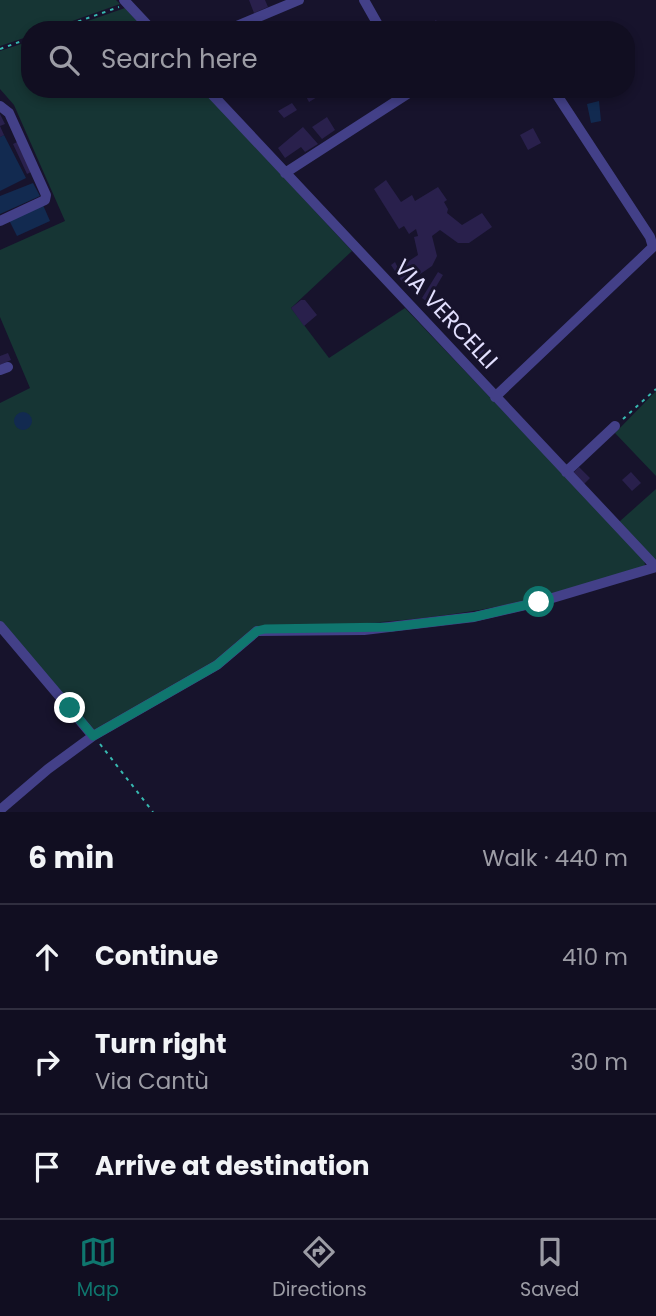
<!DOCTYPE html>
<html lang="en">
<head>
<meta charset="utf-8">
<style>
  :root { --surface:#110e21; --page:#1a172a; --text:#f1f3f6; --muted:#9c9ca5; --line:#302e3f; --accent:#0f766e }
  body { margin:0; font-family:Poppins,sans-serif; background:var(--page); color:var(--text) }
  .stop { position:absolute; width:21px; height:21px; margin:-16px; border:5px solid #0f766e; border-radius:50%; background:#fff }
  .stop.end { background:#0f766e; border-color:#fff; box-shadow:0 2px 7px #0008 }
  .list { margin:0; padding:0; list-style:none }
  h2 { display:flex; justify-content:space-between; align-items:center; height:91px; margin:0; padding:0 28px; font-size:30px }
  h2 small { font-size:23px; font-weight:400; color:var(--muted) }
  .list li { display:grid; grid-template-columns:46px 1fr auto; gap:21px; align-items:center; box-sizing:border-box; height:105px; padding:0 28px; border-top:2px solid var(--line) }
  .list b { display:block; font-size:26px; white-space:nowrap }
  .list p { margin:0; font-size:23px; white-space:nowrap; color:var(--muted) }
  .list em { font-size:23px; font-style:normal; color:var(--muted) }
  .icon { flex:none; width:38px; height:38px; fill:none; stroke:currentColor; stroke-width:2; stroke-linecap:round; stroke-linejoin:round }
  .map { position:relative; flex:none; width:656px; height:812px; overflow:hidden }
  .search { position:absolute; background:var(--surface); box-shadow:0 4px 10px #0003; left:21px; right:21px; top:21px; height:77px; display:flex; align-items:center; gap:18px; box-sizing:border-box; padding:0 24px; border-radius:28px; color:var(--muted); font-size:26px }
  .sheet { height:406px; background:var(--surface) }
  nav { display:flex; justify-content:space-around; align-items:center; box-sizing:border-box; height:98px; border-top:2px solid var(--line); background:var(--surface); font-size:19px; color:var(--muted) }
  nav a { display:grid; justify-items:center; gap:4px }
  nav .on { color:var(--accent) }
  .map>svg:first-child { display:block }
  .green { fill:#163534 }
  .water { fill:#122a50 }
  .building { fill:#29204c }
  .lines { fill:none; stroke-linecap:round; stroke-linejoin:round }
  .path { stroke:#37b9b1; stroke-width:2; stroke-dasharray:3.5 5; stroke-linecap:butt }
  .minor { stroke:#434088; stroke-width:10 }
  .route { stroke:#0f766e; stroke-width:9 }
  .labels { text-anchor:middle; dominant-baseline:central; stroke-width:6; stroke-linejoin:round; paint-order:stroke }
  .street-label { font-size:23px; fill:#e2dffe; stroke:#17132c }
</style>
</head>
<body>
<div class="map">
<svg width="656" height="812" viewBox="0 0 656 812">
  <rect width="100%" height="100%" fill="#17132c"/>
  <!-- green -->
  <path class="green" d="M0,0H116L120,4L47,30H30V36L0,46Z
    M125,8L145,30H62Z
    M30,41V89H202L352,251L291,308L329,358L405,308L644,559L645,565C633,576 606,579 590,584C482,617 373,627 260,626L218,660L93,731L0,622V403L30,388L0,317V250L65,221L14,105L0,89V51Z
    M656,391V476L615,433Z
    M656,489V562L619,522Z"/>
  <!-- water -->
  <path class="water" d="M599,101L601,121L591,123L587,104Z
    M4,135L26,178L0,191V137Z
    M33,183L40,196L0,214V196Z
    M43,205L50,221L17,236L9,220Z
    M14 421a9 9 0 1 1 18 0a9 9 0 1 1-18 0Z"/>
  <!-- building -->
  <path class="building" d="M249,0H265L268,7L254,13Z
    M436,20L442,30H435L431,24Z
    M255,23L261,30H240Z
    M302,89H325L327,91L309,102Z
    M573,89H591L592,92L575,97Z
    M292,103L297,110L284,118L278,111Z
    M0,114L5,124L0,126L4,135L0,137Z
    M327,117L335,130L322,139L312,127Z
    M303,127L318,144L305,152L301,147L285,158L278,148Z
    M533,128L541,143L528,150L520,135Z
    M19,141L31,172L27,174L13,144Z
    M386,180L401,202L412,195L415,201L438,187L447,200L444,202L448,209L447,213L462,225L482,213L492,227L469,243H458L440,230L432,236L437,256L432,266L404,285L391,265L395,262L398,268L418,255L414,237L418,236L416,229L409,234L404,226L399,229L374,189Z
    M438,272L443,275L427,302L422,298Z
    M435,299L438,303L431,309L428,306Z
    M301,300H305L317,315L304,326L291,308Z
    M478.5 355a5.5 5.5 0 1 1 11 0a5.5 5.5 0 1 1-11 0Z
    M8,353L11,360L0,365V356Z
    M579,467L590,478L584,484L573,473Z
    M631,472L641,483L632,491L622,480Z"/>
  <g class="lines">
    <!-- path -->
    <path class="path" d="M54,30L119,7
      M0,49L30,38
      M623,419L656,389
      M100,744L153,812"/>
    <!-- minor -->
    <path class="minor" d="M124,0L152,30
      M364,0L381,30
      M227,30L299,0
      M207,89L656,567
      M0,106L9,113L46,195L45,200L0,221
      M285,173L415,89
      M0,370L8,367
      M495,397L653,247L650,237L553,89
      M566,472L615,426
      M0,626L93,736
      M0,810L48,769L93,736L217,665L257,631L364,630L474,617L539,602L656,567"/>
  </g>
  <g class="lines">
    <!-- route -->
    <path class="route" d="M70,708L93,736L217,665L257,631L265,629L391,627L474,617L539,602"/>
  </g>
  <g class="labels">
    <!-- street labels -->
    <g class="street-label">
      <text transform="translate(446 314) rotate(47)">VIA VERCELLI</text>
    </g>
  </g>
</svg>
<div class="stop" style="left:539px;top:602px"></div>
<div class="stop end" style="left:70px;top:708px"></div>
<div class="search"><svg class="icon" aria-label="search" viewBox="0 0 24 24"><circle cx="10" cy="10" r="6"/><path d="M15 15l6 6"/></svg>Search here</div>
</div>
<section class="sheet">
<h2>6 min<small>Walk · 440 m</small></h2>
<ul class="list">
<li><svg class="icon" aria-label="ahead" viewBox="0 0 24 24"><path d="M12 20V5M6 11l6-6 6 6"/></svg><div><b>Continue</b></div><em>410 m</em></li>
<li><svg class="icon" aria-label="right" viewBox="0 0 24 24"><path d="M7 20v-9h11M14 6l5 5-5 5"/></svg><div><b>Turn right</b><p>Via Cantù</p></div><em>30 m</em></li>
<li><svg class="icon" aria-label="arrive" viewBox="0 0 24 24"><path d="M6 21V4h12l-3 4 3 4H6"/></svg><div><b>Arrive at destination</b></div></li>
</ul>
</section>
<nav>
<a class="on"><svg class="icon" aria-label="map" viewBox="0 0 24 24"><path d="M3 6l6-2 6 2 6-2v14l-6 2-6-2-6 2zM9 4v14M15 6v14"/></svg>Map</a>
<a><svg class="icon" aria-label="directions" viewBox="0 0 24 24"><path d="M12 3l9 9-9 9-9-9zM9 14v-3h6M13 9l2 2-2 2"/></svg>Directions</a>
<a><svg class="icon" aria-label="saved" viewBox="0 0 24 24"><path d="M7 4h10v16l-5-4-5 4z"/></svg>Saved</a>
</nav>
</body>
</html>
